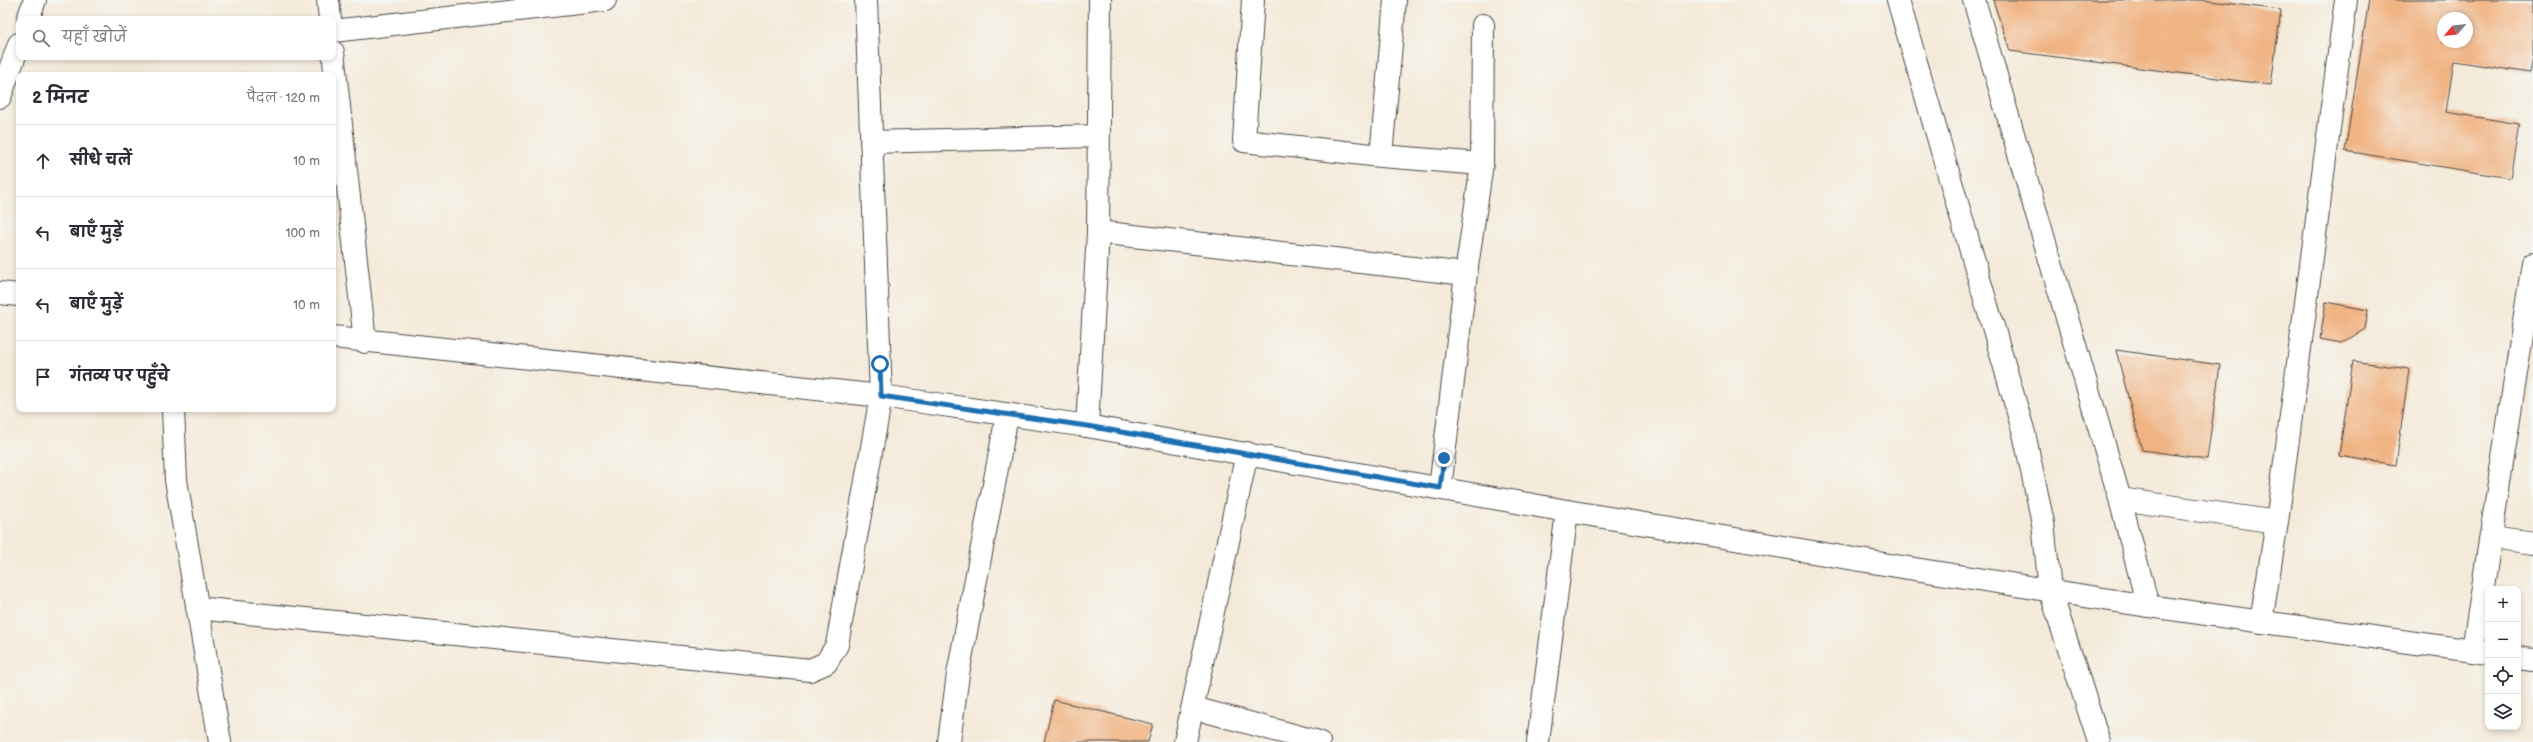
<!DOCTYPE html>
<html lang="hi">
<head>
<meta charset="utf-8">
<style>
  :root { --surface:#fff; --page:#f2f2f3; --text:#2b2b33; --muted:#7c7c81; --line:#e1e1e2 }
  body { margin:0; font-family:"Balsamiq Sans","Playpen Sans Deva",sans-serif; background:var(--page); color:var(--text) }
  .controls { position:absolute; right:12px; bottom:12px; display:grid; overflow:hidden; border-radius:8px; box-shadow:0 2px 6px #0003 }
  .controls button { width:36px; height:36px; display:grid; place-items:center; padding:0; border:0; border-bottom:1px solid var(--line); background:var(--surface); color:var(--text); font:20px sans-serif }
  .compass { position:absolute; left:2437px; top:12px; width:36px; height:36px; border-radius:50%; background:var(--surface); box-shadow:0 2px 6px #0003; rotate:242deg }
  .stop { position:absolute; width:12px; height:12px; margin:-9px; border:3px solid #1f6fb2; border-radius:50%; background:#fff }
  .stop.end { background:#1f6fb2; border-color:#fff; box-shadow:0 1px 4px #0008 }
  .list { margin:0; padding:0; list-style:none }
  h2 { display:flex; justify-content:space-between; align-items:center; height:52px; margin:0; padding:0 16px; font-size:17px }
  h2 small { font-size:13px; font-weight:400; color:var(--muted) }
  .list li { display:grid; grid-template-columns:26px 1fr auto; gap:12px; align-items:center; box-sizing:border-box; height:72px; padding:0 16px; border-top:1px solid var(--line) }
  .list b { display:block; font-size:15px; white-space:nowrap }
  .list em { font-size:13px; font-style:normal; color:var(--muted) }
  .icon { flex:none; width:22px; height:22px; fill:none; stroke:currentColor; stroke-width:2; stroke-linecap:round; stroke-linejoin:round }
  .map { position:relative; flex:none; width:2533px; height:742px; overflow:hidden }
  .search { position:absolute; background:var(--surface); box-shadow:0 2px 6px #0003; left:16px; top:16px; width:320px; height:44px; display:flex; align-items:center; gap:10px; box-sizing:border-box; padding:0 14px; border-radius:8px; color:var(--muted); font-size:15px }
  .panel { position:absolute; background:var(--surface); box-shadow:0 2px 6px #0003; left:16px; top:72px; width:320px; height:340px; border-radius:8px }
  .map>svg:first-child { display:block }
  .building { fill:#f0b382; fill-rule:evenodd }
  .lines { fill:none; stroke-linecap:round; stroke-linejoin:round }
  .minor-casing { stroke:#494845; stroke-width:24 }
  .major-casing { stroke:#494845; stroke-width:24 }
  .minor { stroke:#fff; stroke-width:22 }
  .major { stroke:#fff; stroke-width:22 }
  .route { stroke:#1f6fb2; stroke-width:5 }
</style>
</head>
<body>
<div class="map">
<svg width="2533" height="742" viewBox="0 0 2533 742">
  <rect width="100%" height="100%" fill="#f6f6f2"/>
  <filter id="ink" filterUnits="userSpaceOnUse"><feTurbulence type="fractalNoise" baseFrequency=".025" numOctaves="2"/><feDisplacementMap in="SourceGraphic" scale="8" xChannelSelector="R" yChannelSelector="G"/><feConvolveMatrix kernelMatrix="1 2 1 2 8 2 1 2 1" color-interpolation-filters="sRGB"/></filter>
  <filter id="wash" filterUnits="userSpaceOnUse"><feTurbulence type="fractalNoise" baseFrequency=".012" numOctaves="4" result="noise"/><feDisplacementMap in="SourceGraphic" scale="16" xChannelSelector="R" yChannelSelector="G"/><feGaussianBlur stdDeviation="0.9" result="paint"/><feColorMatrix in="noise" values="0 0 0 0 0 0 0 0 0 0 0 0 0 0 0 0 0 1.4 0 .05"/><feComposite in="paint" operator="in"/></filter>
  <g filter="url(#wash)">
    <rect width="100%" height="100%" fill="#f4ead9"/>
    <g id="blocks">
      <!-- building -->
      <path class="building" d="M1993,0H2202L2281,10L2271,85L2010,51Z
        M2369,0H2533V57L2530,73L2454,61L2446,112L2519,124L2510,178L2345,151ZM2443,18H2467V42H2443Z
        M2326,302L2368,310L2365,329L2342,343L2320,339Z
        M2116,350L2220,365L2207,459L2142,450Z
        M2353,361L2409,369L2396,465L2339,456Z
        M1054,700L1153,724L1148,742H1044Z"/>
    </g>
  </g>
  <g filter="url(#ink)">
    <use href="#blocks" fill-opacity="0" stroke="#494845" stroke-width="1"/>
    <g class="lines">
      <defs>
        <path id="minor" d="M328,0L330,19
          M1253,0L1244,141L1381,156
          M1395,0L1381,156L1482,164
          M1898,0L2024,433L2043,523L2050,590L2099,742
          M1974,0L2120,499L2148,606
          M28,19L35,0
          M333,31L605,0
          M333,52L365,342
          M0,97L19,44
          M871,142L1098,136
          M1098,232L1466,274
          M173,409L176,480L220,742
          M1087,426L1098,232L1100,0
          M1440,488L1466,274L1482,164L1483,25
          M2120,499L2277,522
          M2492,537L2533,543
          M197,608L810,670L826,663L837,645L881,396L866,0
          M2261,622L2277,522L2346,0
          M2473,651L2533,263
          M1194,708L1319,742
          M949,742L958,674L1007,416
          M1185,742L1247,453
          M1538,742L1567,511"/>
        <path id="major" d="M0,293L19,295
          M333,337L881,396L1087,426L1567,511L1902,567L2148,606L2488,653
          M2518,658L2533,660"/>
      </defs>
      <!-- minor casing -->
      <use href="#minor" class="minor-casing"/>
      <!-- major casing -->
      <use href="#major" class="major-casing"/>
      <!-- minor -->
      <use href="#minor" class="minor"/>
      <!-- major -->
      <use href="#major" class="major"/>
    </g>
  </g>
  <g class="lines" filter="url(#ink)">
    <!-- route -->
    <path class="route" d="M880,364L881,396L1087,426L1440,488L1444,458"/>
  </g>
</svg>
<div class="controls">
<button>+</button>
<button>−</button>
<button><svg class="icon" aria-label="locate" viewBox="0 0 24 24"><circle cx="12" cy="12" r="6"/><path d="M12 2v4M12 18v4M2 12h4M18 12h4"/></svg></button>
<button><svg class="icon" aria-label="layers" viewBox="0 0 24 24"><path d="M12 4l9 5-9 5-9-5zM3 14l9 5 9-5"/></svg></button>
</div>
<svg class="compass" viewBox="-18 -18 36 36"><path d="M0-13l5 13h-10z" fill="#e53935"/><path d="M0 13l5-13h-10z" fill="#7c7c81"/></svg>
<div class="stop" style="left:880px;top:364px"></div>
<div class="stop end" style="left:1444px;top:458px"></div>
<div class="search"><svg class="icon" aria-label="search" viewBox="0 0 24 24"><circle cx="10" cy="10" r="6"/><path d="M15 15l6 6"/></svg>यहाँ खोजें</div>
<section class="panel">
<h2>2 मिनट<small>पैदल · 120 m</small></h2>
<ul class="list">
<li><svg class="icon" aria-label="ahead" viewBox="0 0 24 24"><path d="M12 20V5M6 11l6-6 6 6"/></svg><div><b>सीधे चलें</b></div><em>10 m</em></li>
<li><svg class="icon" aria-label="left" viewBox="0 0 24 24"><path d="M17 20v-9H6M10 6l-5 5 5 5"/></svg><div><b>बाएँ मुड़ें</b></div><em>100 m</em></li>
<li><svg class="icon" aria-label="left" viewBox="0 0 24 24"><path d="M17 20v-9H6M10 6l-5 5 5 5"/></svg><div><b>बाएँ मुड़ें</b></div><em>10 m</em></li>
<li><svg class="icon" aria-label="arrive" viewBox="0 0 24 24"><path d="M6 21V4h12l-3 4 3 4H6"/></svg><div><b>गंतव्य पर पहुँचे</b></div></li>
</ul>
</section>
</div>
</body>
</html>
